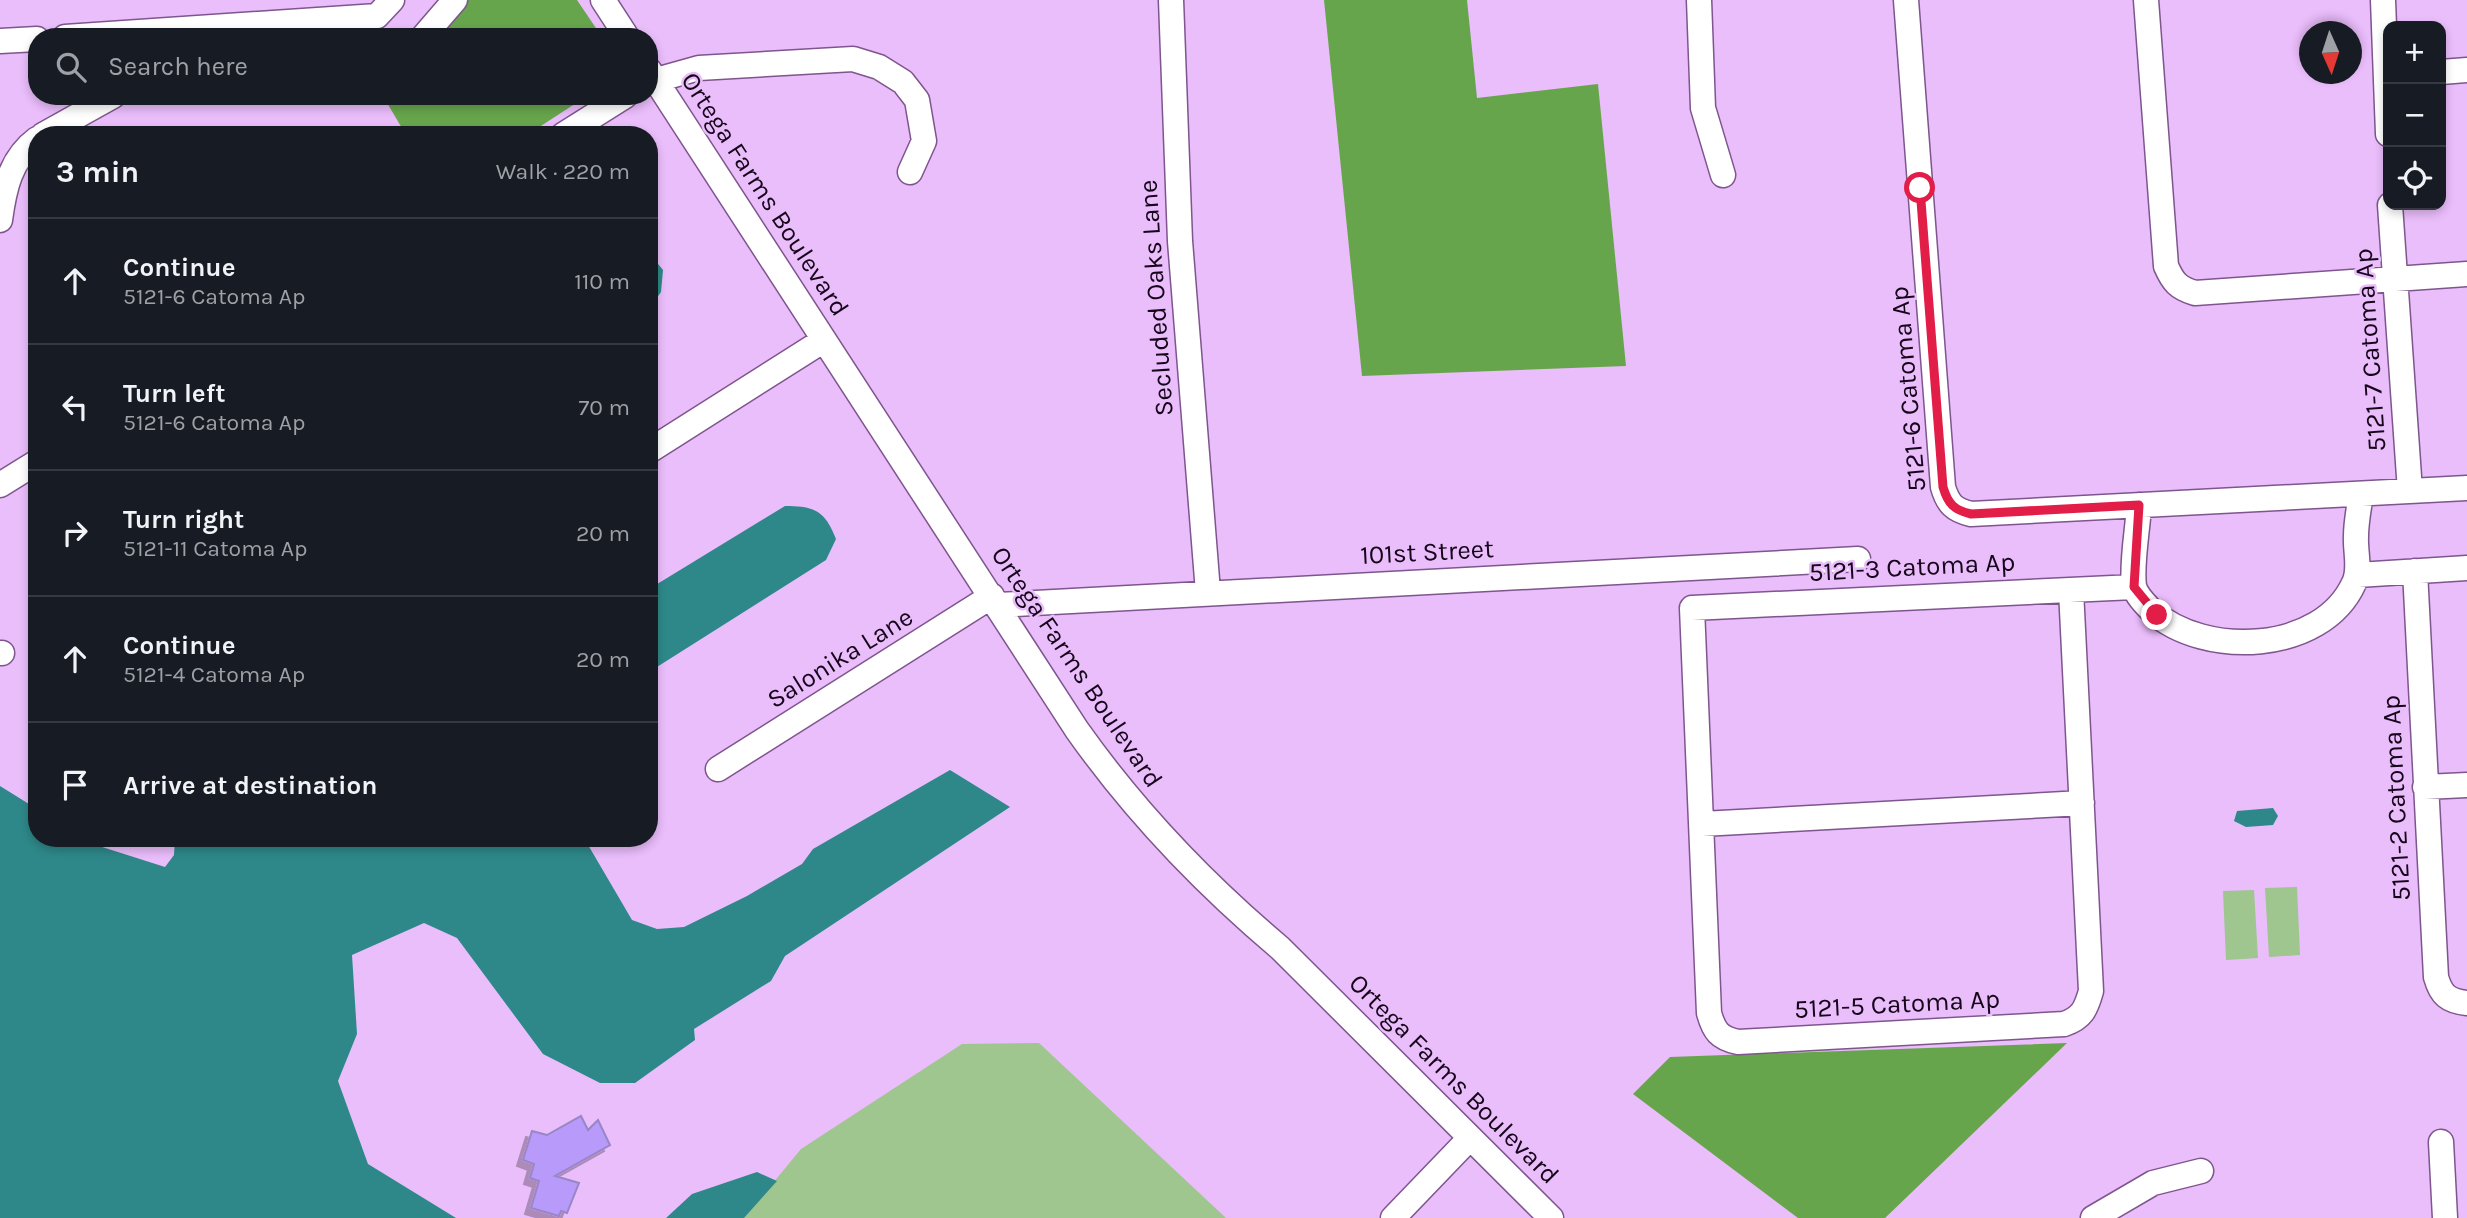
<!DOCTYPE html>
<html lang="en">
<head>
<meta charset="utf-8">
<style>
  :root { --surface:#171b24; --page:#242831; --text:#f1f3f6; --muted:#9ea1a6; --line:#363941 }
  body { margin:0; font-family:Karla,sans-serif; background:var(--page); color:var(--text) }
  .controls { position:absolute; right:21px; top:21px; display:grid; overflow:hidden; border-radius:14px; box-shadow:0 4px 10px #0003 }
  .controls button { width:63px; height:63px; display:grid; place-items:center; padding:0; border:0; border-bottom:2px solid var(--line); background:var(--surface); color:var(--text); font:35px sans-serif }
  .compass { position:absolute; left:2299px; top:21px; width:63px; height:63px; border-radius:50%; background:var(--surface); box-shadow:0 4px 10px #0003; rotate:177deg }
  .stop { position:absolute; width:21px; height:21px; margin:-16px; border:5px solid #e11d48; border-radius:50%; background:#fff }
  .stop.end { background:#e11d48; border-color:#fff; box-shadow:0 2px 7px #0008 }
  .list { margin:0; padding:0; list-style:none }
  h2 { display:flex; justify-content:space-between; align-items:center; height:91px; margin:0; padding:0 28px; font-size:30px }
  h2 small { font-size:23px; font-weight:400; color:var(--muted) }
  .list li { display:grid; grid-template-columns:46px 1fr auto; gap:21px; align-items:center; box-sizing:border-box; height:126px; padding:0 28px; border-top:2px solid var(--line) }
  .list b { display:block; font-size:26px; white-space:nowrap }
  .list p { margin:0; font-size:23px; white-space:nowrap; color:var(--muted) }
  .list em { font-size:23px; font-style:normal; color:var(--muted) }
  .icon { flex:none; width:38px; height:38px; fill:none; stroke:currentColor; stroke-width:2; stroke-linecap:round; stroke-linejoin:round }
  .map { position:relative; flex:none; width:2467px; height:1218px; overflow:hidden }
  .search { position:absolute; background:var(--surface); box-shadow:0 4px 10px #0003; left:28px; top:28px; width:630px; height:77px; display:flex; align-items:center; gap:18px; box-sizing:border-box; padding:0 24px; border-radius:28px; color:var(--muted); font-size:26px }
  .panel { position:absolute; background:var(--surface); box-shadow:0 4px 10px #0003; left:28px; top:126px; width:630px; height:721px; border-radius:28px }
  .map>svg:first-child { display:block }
  .green { fill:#9ec68e }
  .forest { fill:#67a54c }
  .water { fill:#2e8889 }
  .building { fill:#b79afa; stroke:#9986c7; stroke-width:2; filter:url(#shadow) }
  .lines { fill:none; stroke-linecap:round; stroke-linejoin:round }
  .minor-casing { stroke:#7e558c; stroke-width:27 }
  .minor { stroke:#fff; stroke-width:24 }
  .route { stroke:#e11d48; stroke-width:9 }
  .labels { text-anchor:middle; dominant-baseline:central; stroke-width:5; stroke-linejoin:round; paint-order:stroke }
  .street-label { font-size:26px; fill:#15061a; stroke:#eabdfb }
</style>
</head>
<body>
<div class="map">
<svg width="2467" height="1218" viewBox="0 0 2467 1218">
  <defs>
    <filter id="shadow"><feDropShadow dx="-6" dy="6" stdDeviation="0" flood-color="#0004"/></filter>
  </defs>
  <rect width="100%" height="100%" fill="#eabdfb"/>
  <!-- green -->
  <path class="green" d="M2297,887L2300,955L2269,957L2265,888Z
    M2254,890L2258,958L2226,960L2223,891Z
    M1039,1043L1226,1218H744L801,1149L962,1044Z"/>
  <!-- forest -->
  <path class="forest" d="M468,0H577L602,37H436Z
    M1324,0H1467L1477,98L1598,84L1626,366L1362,376Z
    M383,96H587L527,135H406Z
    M2067,1043L1885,1218H1798L1633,1094L1670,1057Z"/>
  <!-- water -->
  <path class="water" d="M649,253L663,270L661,292L649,309Z
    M785,506C815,506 825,511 836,539L826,560L649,672V589Z
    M950,770L1010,807L785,956L771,981L694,1029L695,1040L635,1083H600L543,1054L457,938L424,923L352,955L357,1034L338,1081L368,1164L456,1218H0V786L37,809V838H74L165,867L174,855L175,838H584L632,920L657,929L684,927L747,896L802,864L813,849Z
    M2273,808L2278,816L2273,825L2246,827L2234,821L2237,811Z
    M757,1172L777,1181L744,1218H666L692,1194Z"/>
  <!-- building -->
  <path class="building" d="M581,1116L588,1130L598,1120L610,1145L555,1176L579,1183L567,1213L561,1211L559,1216L531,1208L539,1181L530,1178L534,1164L523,1160L532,1131L547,1135Z"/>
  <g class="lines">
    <defs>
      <path id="minor" d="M603,0L627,37
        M1171,0L1180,241L1208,592
        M1699,0L1703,108L1723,175
        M1906,0L1943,487C1948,504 1954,510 1971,514L2467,488
        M2146,0L2166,266C2173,282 2178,288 2195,293L2467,274
        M2383,0L2388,134
        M65,37L377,16L392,0
        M423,37L455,0
        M0,41L37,39
        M649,70L1077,730C1135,812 1203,883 1280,948L1551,1218
        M2441,72L2467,70
        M649,82L699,68L853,59L879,67L903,82L917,100L924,141L910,172
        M43,135L113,96
        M563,135L625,96
        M2390,205L2410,491
        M0,220C4,190 10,159 37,139
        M649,451L824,340
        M0,485L37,462
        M2139,505C2138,528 2131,564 2134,586C2136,595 2146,605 2152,611C2204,658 2322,654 2354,583C2361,569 2355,552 2356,536C2356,522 2359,508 2361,494
        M2415,571L2436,977C2441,995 2448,1001 2467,1003
        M2358,575L2467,568
        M2071,590L2091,991C2086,1009 2082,1018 2064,1024L1738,1042C1719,1038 1714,1031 1709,1013L1692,608L2134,587
        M998,605L1858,559
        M0,653H2
        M718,769L992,596
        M2425,787L2467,785
        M1702,824L2082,803
        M2441,1142L2445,1218
        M1393,1218L1469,1139
        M2093,1218L2153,1183L2201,1171"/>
    </defs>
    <!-- minor casing -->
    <use href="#minor" class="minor-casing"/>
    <!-- minor -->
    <use href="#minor" class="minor"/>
  </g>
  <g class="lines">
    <!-- route -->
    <path class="route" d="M1920,188L1943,487C1948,504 1954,510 1971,514L2139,505L2134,587L2157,615"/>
  </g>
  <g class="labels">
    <!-- street labels -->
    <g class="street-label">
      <text transform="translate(765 194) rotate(57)">Ortega Farms Boulevard</text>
      <text transform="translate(1156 298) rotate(-94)">Secluded Oaks Lane</text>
      <text transform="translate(2370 350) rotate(-94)">5121-7 Catoma Ap</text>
      <text transform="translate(1908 389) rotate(-95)">5121-6 Catoma Ap</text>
      <text transform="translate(1427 552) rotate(-3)">101st Street</text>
      <text transform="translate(1912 567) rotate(-3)">5121-3 Catoma Ap</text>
      <text transform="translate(840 658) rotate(-32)">Salonika Lane</text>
      <text transform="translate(1077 667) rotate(56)">Ortega Farms Boulevard</text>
      <text transform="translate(2396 798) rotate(-93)">5121-2 Catoma Ap</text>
      <text transform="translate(1897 1004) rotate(-3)">5121-5 Catoma Ap</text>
      <text transform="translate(1454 1079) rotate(45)">Ortega Farms Boulevard</text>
    </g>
  </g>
</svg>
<div class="controls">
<button>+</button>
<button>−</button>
<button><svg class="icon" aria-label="locate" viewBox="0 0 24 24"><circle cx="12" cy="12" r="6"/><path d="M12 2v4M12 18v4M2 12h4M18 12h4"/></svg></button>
</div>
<svg class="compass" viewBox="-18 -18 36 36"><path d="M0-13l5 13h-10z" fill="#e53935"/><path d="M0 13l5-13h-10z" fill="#9ea1a6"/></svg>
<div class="stop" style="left:1920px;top:188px"></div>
<div class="stop end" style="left:2157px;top:615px"></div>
<div class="search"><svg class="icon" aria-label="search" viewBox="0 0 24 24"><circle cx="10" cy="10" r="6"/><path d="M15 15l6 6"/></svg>Search here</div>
<section class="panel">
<h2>3 min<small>Walk · 220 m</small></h2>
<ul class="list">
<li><svg class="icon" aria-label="ahead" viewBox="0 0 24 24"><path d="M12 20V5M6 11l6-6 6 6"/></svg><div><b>Continue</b><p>5121-6 Catoma Ap</p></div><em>110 m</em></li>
<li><svg class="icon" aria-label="left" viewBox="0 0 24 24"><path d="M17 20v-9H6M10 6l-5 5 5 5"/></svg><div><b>Turn left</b><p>5121-6 Catoma Ap</p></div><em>70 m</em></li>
<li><svg class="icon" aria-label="right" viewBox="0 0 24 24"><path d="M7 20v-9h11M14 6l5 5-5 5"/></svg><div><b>Turn right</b><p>5121-11 Catoma Ap</p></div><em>20 m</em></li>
<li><svg class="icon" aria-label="ahead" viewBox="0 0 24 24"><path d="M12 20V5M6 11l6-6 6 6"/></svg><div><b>Continue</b><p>5121-4 Catoma Ap</p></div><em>20 m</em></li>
<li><svg class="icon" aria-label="arrive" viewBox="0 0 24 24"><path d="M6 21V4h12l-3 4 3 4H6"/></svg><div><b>Arrive at destination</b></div></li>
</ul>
</section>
</div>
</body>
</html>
